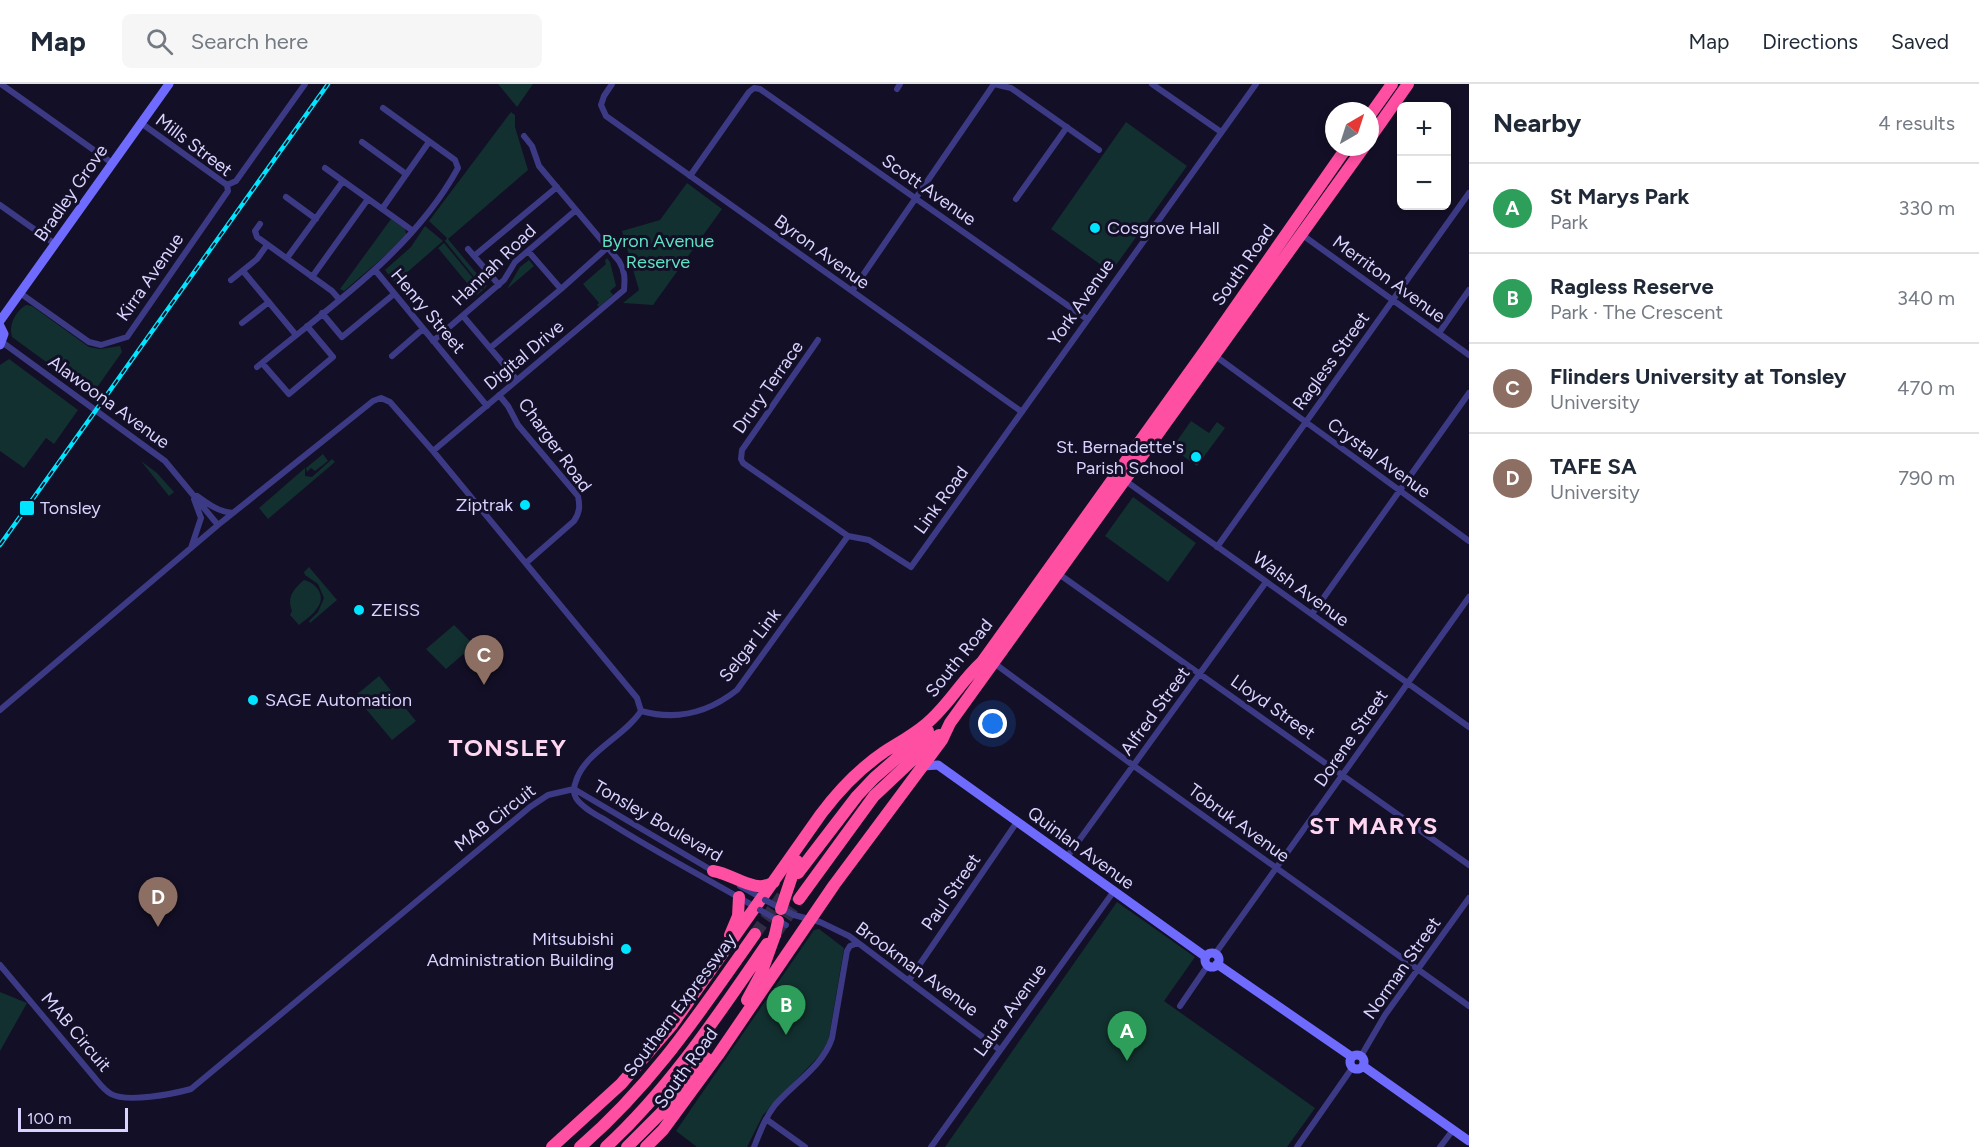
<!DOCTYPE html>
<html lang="en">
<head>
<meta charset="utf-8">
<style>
  :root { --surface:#fff; --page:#f6f6f7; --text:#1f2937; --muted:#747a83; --line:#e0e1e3; --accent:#117e91 }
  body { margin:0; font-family:Figtree,sans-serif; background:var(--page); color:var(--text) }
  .controls { position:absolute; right:18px; top:18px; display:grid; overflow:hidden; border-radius:9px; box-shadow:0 3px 9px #0003 }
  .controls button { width:54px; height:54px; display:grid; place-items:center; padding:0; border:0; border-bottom:2px solid var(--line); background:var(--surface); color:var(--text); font:30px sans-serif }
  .compass { position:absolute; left:1325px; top:18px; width:54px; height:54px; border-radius:50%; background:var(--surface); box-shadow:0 3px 9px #0003; rotate:39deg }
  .scale { position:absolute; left:18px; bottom:15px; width:110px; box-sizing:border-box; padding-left:6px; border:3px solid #d9d4ff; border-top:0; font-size:16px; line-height:21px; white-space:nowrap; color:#d9d4ff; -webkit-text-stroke:4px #130f26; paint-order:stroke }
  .you { position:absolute; left:993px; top:640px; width:21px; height:21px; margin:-15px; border:4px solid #fff; border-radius:50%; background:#1a73e8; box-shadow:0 0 0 9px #1a73e833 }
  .badge { display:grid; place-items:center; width:39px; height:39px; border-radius:50%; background:var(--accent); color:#fff; font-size:20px; font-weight:700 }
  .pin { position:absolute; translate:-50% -50px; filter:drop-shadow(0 2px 3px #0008) }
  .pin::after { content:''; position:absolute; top:32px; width:21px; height:18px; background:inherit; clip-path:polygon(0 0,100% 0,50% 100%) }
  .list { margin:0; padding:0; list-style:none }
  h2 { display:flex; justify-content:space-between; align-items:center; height:78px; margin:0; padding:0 24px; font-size:26px }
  h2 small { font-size:20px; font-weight:400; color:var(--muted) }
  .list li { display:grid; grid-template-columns:39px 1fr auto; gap:18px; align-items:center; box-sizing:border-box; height:90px; padding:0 24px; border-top:2px solid var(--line) }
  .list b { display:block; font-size:22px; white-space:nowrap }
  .list p { margin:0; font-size:20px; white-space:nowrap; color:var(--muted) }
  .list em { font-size:20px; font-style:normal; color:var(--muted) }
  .icon { flex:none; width:33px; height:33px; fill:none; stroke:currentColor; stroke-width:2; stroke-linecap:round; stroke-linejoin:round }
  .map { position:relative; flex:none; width:1469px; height:1063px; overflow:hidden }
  header { display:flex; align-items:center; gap:36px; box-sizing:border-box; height:84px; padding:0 30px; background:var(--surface); border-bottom:2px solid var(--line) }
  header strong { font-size:28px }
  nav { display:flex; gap:33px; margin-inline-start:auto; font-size:21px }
  .search { width:420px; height:54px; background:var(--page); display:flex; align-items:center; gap:15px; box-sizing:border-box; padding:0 21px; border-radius:9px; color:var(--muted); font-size:22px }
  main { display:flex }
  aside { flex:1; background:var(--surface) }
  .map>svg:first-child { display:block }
  .green { fill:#12302f }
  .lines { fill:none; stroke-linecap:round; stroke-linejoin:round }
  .highway-tunnel { stroke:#312d47; stroke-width:12; stroke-dasharray:12 6; stroke-linecap:butt }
  .street { stroke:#3d3a85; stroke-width:6 }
  .secondary { stroke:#6f6bff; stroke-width:9 }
  .highway { stroke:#ff4fa3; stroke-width:12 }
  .rail-casing { stroke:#00e5ff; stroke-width:4.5 }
  .rail { stroke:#130f26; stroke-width:2; stroke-dasharray:7; stroke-linecap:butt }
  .street-bridge { stroke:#3d3a85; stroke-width:6 }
  .highway-bridge { stroke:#ff4fa3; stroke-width:12 }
  .poi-dot { fill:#00e5ff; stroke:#130f26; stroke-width:2 }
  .labels { text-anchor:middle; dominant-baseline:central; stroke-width:6; stroke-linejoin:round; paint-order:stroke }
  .street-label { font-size:18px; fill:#d9d4ff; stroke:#130f26 }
  .poi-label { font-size:18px; fill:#d9d4ff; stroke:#130f26; text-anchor:start }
  .park-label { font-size:18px; fill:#5fe0c0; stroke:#130f26 }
  .district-label { font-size:24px; font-weight:bold; letter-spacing:1.5px; fill:#ffd6f0; stroke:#130f26 }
</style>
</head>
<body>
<header>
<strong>Map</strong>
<div class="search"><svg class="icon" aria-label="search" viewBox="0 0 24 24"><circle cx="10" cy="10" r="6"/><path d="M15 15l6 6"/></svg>Search here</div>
<nav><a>Map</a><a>Directions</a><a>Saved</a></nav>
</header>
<main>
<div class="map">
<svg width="1469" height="1063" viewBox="0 0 1469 1063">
  <rect width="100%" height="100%" fill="#130f26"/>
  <!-- green -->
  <path class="green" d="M498,0H533L517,23Z
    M511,28L515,31V43L528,86L448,155L487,202L484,205L445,157L447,154L429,137Z
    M1126,38L1187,82L1111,188L1051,145Z
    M687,99L722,125L653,221L623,219L639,206L622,147L660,136Z
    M391,135L405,145L407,153L344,207L340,205Z
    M425,142L443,157L395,199L385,186L411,163Z
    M444,159L483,206L477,211L438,164Z
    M607,174L610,178L616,202L610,207L613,211L599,223L597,221L599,219L583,200L606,180L605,177Z
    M529,176L534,182L507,205L520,183Z
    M26,221L32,222L89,263L100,265L120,262L122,268L93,309L90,310L12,253C8,241 16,227 26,221Z
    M9,275L78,326L54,360L46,354L24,384L0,367V281Z
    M1191,337L1209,349L1217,338L1225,344L1197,382L1172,364Z
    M323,370L328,377L315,387L311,384L307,388L306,384Z
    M332,375L335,378L268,435L259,424L305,384V392L312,393Z
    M141,377L157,389L174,408L169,412Z
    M1133,413L1196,459L1168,498L1105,452Z
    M309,483L337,516L310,539L309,537L318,528L324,514L318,500L305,491L304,488Z
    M304,496C316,499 326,511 318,523C314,530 305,536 299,541L290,531L292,527C286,512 295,504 304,496Z
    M454,541L474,561L446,585L426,565Z
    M379,592L416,637L392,656L355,612Z
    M1117,818L1195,873L1164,917L1315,1024L1287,1063H945Z
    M819,845L844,864L828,959L819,972L763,1031L747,1063H697L676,1047L814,846Z
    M0,908L27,919L0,967Z"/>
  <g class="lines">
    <!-- highway-tunnel -->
    <path class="highway-tunnel" d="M776,849L799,815
      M755,850L782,812"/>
    <!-- street -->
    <path class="street" d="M1,0L112,79
      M612,0L604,12L601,21L606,32L1022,328
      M994,0L1011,4L1099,66
      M1152,0L1221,48
      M897,5L900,0
      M362,58L406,90
      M325,84L413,147
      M690,92L749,8L754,4L760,5L1087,235
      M227,101L236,97L305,0
      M286,113L316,135
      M1016,115L1067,43
      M0,121L55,160
      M382,125L429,58
      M260,140L255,147L257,153L332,207L339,215
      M1301,150L1469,271
      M468,165L499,201
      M474,172L557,103
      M287,174L343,97
      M375,186L487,322
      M243,187L296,251
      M312,193L368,115
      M231,196L257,175L267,161
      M561,205L608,163
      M852,207L994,0
      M20,209L89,258L101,261L127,253L228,107L227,101L141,39
      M322,229L342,253L394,210
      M463,232L517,296
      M242,239L269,218
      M1439,249L1469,206
      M818,256L742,366L741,375L743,379L848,452L869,456L911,483L1256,0
      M433,257L504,196L515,178L576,126
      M2,258L165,377L218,441
      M490,264L561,205L528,167
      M1214,271L1469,457
      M392,272L423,245
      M262,279L289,310L333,273L307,242
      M257,283C329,223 412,168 458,84L455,76L383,24
      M499,311L508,322L518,341L578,412C580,422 580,428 574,437L526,479
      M433,367L624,206C625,194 625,187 619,177L539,82L532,62L524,52
      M1123,395L1469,643
      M197,412C208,420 219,428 233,429
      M1217,463L1469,109
      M191,464L201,434L194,415
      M1056,488L1469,781
      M1312,530L1469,309
      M994,579L1134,682L1469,922
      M0,626L218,441L373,317L381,314L390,318L433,367L637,614L641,627C625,652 585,668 576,697C574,702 573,709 576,714C583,725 599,732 610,739C657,769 708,795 757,824
      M641,627C677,637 708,629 737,606L848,452
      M574,705L713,787
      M1067,773L1266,498
      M740,802L763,815
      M794,831L820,838L849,852L1000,966
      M1215,870L1469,513
      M0,881L94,993C99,999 104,1006 111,1010C127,1019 173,1010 191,1005L530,723L548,711L574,705
      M909,896L1017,738
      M1180,922L1208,881
      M1361,972L1385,931L1469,814
      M766,1035L805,1063
      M754,1063C760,1048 765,1034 775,1021C794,999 823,982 832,954L847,867L850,862L858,859
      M931,1063L1114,807
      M1297,1063L1352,984
      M1440,1063L1453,1046"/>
    <!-- secondary -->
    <path class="secondary" d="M0,237L169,0
      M0,242L4,250L0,261
      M923,682L938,681L1206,873
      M1205 876a7 7 0 1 1 14 0a7 7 0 1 1-14 0Z
      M1217,880L1352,973
      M1350 978a7 7 0 1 1 14 0a7 7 0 1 1-14 0Z
      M1363,982L1469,1057"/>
    <!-- highway -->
    <path class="highway" d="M1370,31L1392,0
      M1370,54L1408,0
      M713,787C734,790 755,811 774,798
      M798,789L857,712L874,694L928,647
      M799,815L874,712L939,651
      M730,851L738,832L739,813
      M747,916L761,890L775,851
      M552,1063L621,1000L672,941L821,730C839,706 859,685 884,668C898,659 913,651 926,640C948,622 961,597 982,578L1206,265L1347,63
      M580,1063C653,1000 700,928 755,850
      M606,1063C670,1004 718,931 767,860
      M627,1063L665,1025L706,974
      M646,1063L663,1046L718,971L834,801L942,656L950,639L1364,63"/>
    <defs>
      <path id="rail" d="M0,461L328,0"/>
    </defs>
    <!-- rail casing -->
    <use href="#rail" class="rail-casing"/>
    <!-- rail -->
    <use href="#rail" class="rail"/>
    <!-- street-bridge -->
    <path class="street-bridge" d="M765,816L794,831
      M760,826L786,841"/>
    <!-- highway-bridge -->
    <path class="highway-bridge" d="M781,825L797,777
      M775,851L778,837"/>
  </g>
  <!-- markers -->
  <g class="poi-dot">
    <circle cx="1095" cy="144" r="6"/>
    <circle cx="1196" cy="373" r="6"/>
    <circle cx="525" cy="421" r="6"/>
    <rect x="19" y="416" width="16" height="16" rx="3"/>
    <circle cx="359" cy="526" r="6"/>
    <circle cx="253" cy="616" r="6"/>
    <circle cx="626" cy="865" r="6"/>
  </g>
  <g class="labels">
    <!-- street labels -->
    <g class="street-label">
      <text transform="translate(194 61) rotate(37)">Mills Street</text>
      <text transform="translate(929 106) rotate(35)">Scott Avenue</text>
      <text transform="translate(71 109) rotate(-55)">Bradley Grove</text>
      <text transform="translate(822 168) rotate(36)">Byron Avenue</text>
      <text transform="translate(494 181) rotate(-44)">Hannah Road</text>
      <text transform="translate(1243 181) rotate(-55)">South Road</text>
      <text transform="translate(150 193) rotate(-55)">Kirra Avenue</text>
      <text transform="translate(1389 195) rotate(36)">Merriton Avenue</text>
      <text transform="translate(1081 218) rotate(-55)">York Avenue</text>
      <text transform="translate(428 227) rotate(50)">Henry Street</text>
      <text transform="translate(524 271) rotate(-40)">Digital Drive</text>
      <text transform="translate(1331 277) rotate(-54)">Ragless Street</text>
      <text transform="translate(768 303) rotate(-55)">Drury Terrace</text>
      <text transform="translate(109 318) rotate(36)">Alawoona Avenue</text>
      <text transform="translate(555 361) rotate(54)">Charger Road</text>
      <text transform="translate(1379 374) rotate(36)">Crystal Avenue</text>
      <text transform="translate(941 416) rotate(-54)">Link Road</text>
      <text transform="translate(1301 505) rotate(36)">Walsh Avenue</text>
      <text transform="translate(750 561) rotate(-52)">Selgar Link</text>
      <text transform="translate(959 574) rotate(-51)">South Road</text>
      <text transform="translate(1273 623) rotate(35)">Lloyd Street</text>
      <text transform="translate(1155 627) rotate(-54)">Alfred Street</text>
      <text transform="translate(1351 654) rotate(-55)">Dorene Street</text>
      <text transform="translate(495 734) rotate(-38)">MAB Circuit</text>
      <text transform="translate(658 737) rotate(30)">Tonsley Boulevard</text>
      <text transform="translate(1239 739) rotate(36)">Tobruk Avenue</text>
      <text transform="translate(1081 764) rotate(36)">Quinlan Avenue</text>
      <text transform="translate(951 808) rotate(-55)">Paul Street</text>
      <text transform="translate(1402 884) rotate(-55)">Norman Street</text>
      <text transform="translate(917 885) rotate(36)">Brookman Avenue</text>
      <text transform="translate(680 921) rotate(-53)">Southern Expressway</text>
      <text transform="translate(1010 926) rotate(-54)">Laura Avenue</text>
      <text transform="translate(76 948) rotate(50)">MAB Circuit</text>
      <text transform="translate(686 984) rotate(-54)">South Road</text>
    </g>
    <!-- poi labels -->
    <g class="poi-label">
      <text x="1107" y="144">Cosgrove Hall</text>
      <text x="1184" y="363" text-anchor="end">St. Bernadette's<tspan x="1184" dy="21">Parish School</tspan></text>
      <text x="513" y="421" text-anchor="end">Ziptrak</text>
      <text x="40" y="424">Tonsley</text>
      <text x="371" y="526">ZEISS</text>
      <text x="265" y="616">SAGE Automation</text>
      <text x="614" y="855" text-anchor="end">Mitsubishi<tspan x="614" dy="21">Administration Building</tspan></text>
    </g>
    <!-- park labels -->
    <g class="park-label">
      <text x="658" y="157">Byron Avenue<tspan x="658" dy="21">Reserve</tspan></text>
    </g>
    <!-- district labels -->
    <g class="district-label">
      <text x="508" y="663">TONSLEY</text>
      <text x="1374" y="741">ST MARYS</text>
    </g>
  </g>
</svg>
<div class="controls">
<button>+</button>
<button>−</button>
</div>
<svg class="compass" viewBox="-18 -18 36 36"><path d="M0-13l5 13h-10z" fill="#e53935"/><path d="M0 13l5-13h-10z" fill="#747a83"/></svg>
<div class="scale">100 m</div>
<div class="you"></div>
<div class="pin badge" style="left:1127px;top:977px;background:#2e9e5b">A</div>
<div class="pin badge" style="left:786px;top:951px;background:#2e9e5b">B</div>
<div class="pin badge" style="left:484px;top:601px;background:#8d6e63">C</div>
<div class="pin badge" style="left:158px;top:843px;background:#8d6e63">D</div>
</div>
<aside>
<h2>Nearby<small>4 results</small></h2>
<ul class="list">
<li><span class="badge" style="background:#2e9e5b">A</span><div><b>St Marys Park</b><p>Park</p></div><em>330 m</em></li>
<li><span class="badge" style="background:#2e9e5b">B</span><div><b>Ragless Reserve</b><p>Park · The Crescent</p></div><em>340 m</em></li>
<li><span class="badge" style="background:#8d6e63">C</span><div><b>Flinders University at Tonsley</b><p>University</p></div><em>470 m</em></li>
<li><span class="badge" style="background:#8d6e63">D</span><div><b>TAFE SA</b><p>University</p></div><em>790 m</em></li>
</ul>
</aside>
</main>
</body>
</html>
